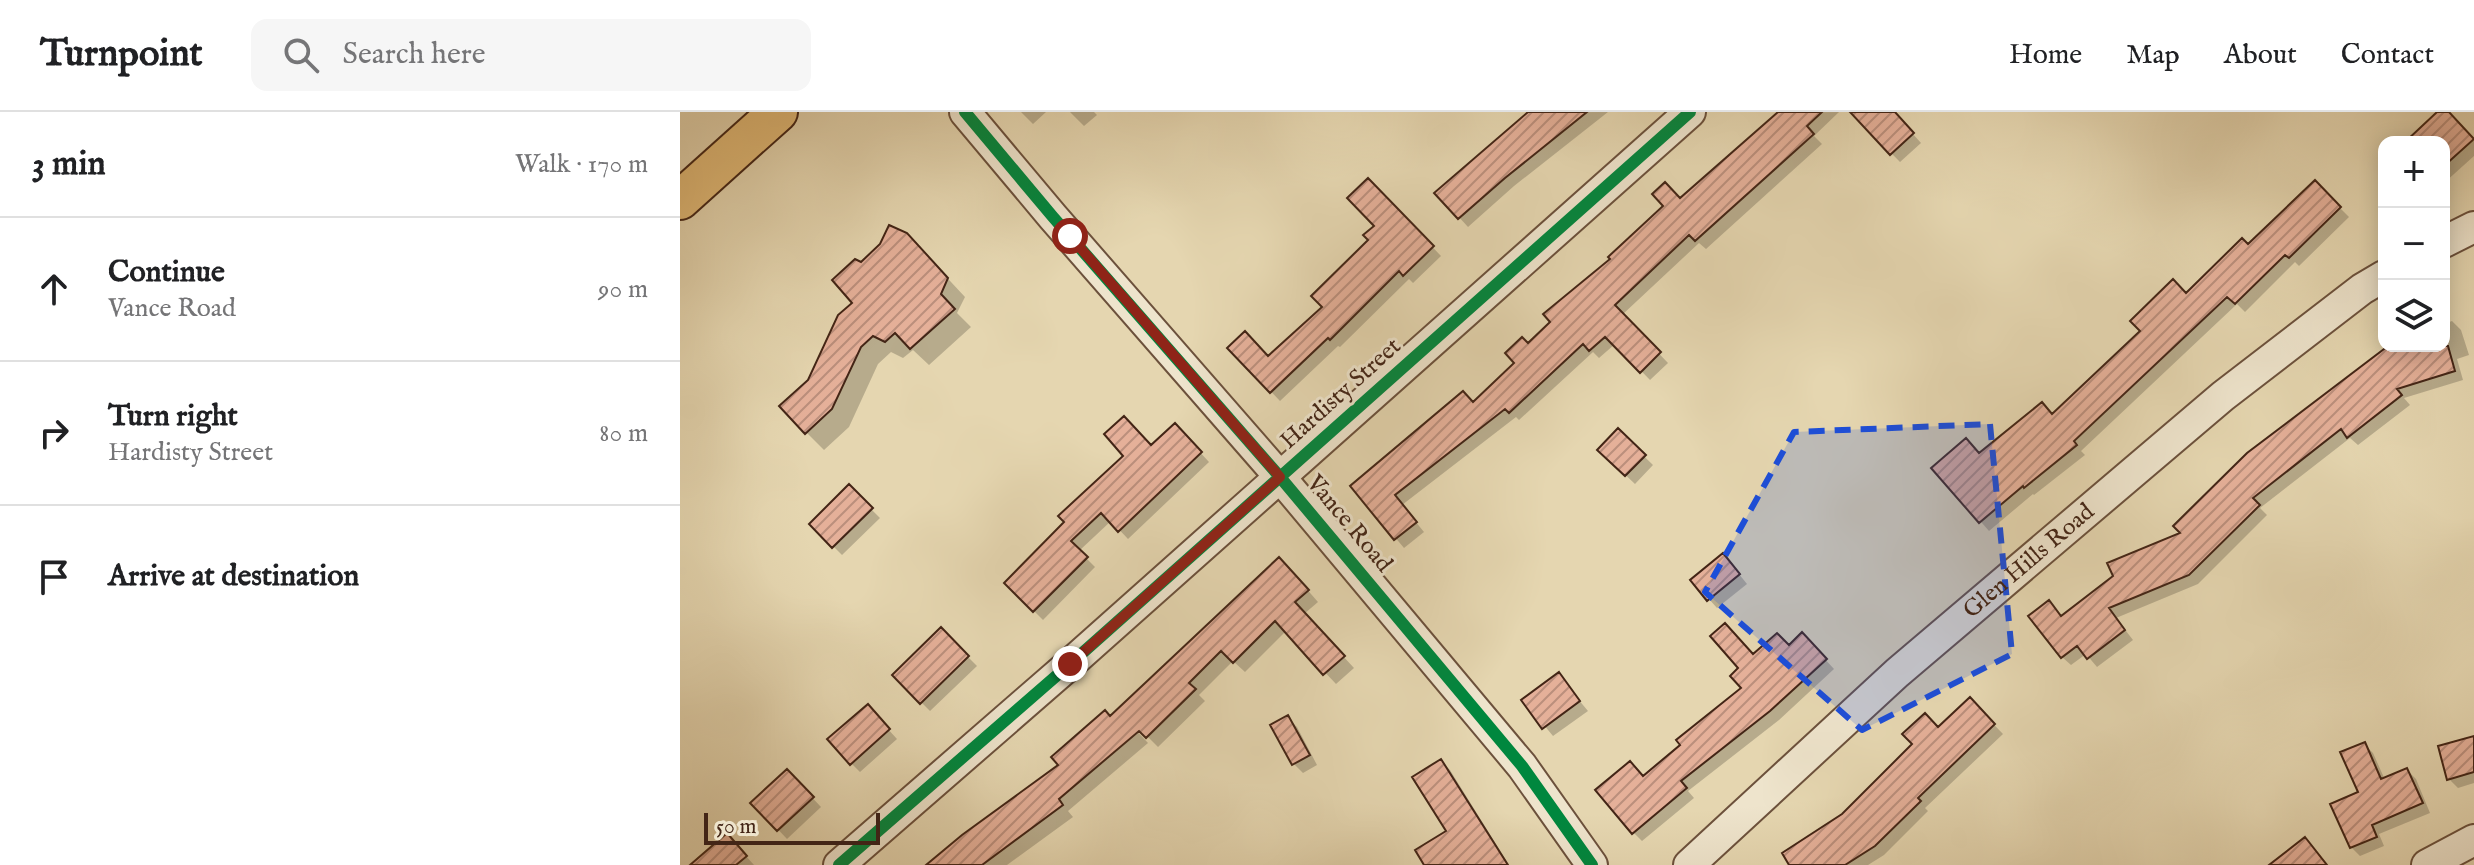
<!DOCTYPE html>
<html lang="en">
<head>
<meta charset="utf-8">
<style>
  :root { --surface:#fff; --page:#f6f6f6; --text:#202124; --muted:#757577; --line:#e0e0e0 }
  body { margin:0; font-family:"IM FELL English",serif; background:var(--page); color:var(--text) }
  .controls { position:absolute; right:24px; top:24px; display:grid; overflow:hidden; border-radius:16px; box-shadow:0 4px 20px #0003 }
  .controls button { width:72px; height:72px; display:grid; place-items:center; padding:0; border:0; border-bottom:2px solid var(--line); background:var(--surface); color:var(--text); font:40px sans-serif }
  .scale { position:absolute; left:24px; bottom:20px; width:176px; box-sizing:border-box; padding-left:8px; border:4px solid #432516; border-top:0; font-size:22px; line-height:28px; white-space:nowrap; color:#432516; -webkit-text-stroke:6px #eee4cc; paint-order:stroke }
  .stop { position:absolute; width:24px; height:24px; margin:-18px; border:6px solid #8f2418; border-radius:50%; background:#fff }
  .stop.end { background:#8f2418; border-color:#fff; box-shadow:0 2px 8px #0008 }
  .list { margin:0; padding:0; list-style:none }
  h2 { display:flex; justify-content:space-between; align-items:center; height:104px; margin:0; padding:0 32px; font-size:34px }
  h2 small { font-size:26px; font-weight:400; color:var(--muted) }
  .list li { display:grid; grid-template-columns:52px 1fr auto; gap:24px; align-items:center; box-sizing:border-box; height:144px; padding:0 32px; border-top:2px solid var(--line) }
  .list b { display:block; font-size:30px; white-space:nowrap }
  .list p { margin:0; font-size:26px; white-space:nowrap; color:var(--muted) }
  .list em { font-size:26px; font-style:normal; color:var(--muted) }
  .icon { flex:none; width:44px; height:44px; fill:none; stroke:currentColor; stroke-width:2; stroke-linecap:round; stroke-linejoin:round }
  .map { position:relative; flex:none; width:1794px; height:753px; overflow:hidden }
  header { display:flex; align-items:center; gap:48px; box-sizing:border-box; height:112px; padding:0 40px; background:var(--surface); border-bottom:2px solid var(--line) }
  header strong { font-size:38px }
  nav { display:flex; gap:44px; margin-inline-start:auto; font-size:28px }
  .search { width:560px; height:72px; background:var(--page); display:flex; align-items:center; gap:20px; box-sizing:border-box; padding:0 28px; border-radius:16px; color:var(--muted); font-size:30px }
  main { display:flex }
  aside { flex:1; background:var(--surface) }
  .map>svg:first-child { display:block }
  .shadow { fill:#0003 }
  .building { fill:url(#building-hatch); stroke:#432516; stroke-width:2 }
  .lines { fill:none; stroke-linecap:round; stroke-linejoin:round }
  .minor-casing { stroke:#6c513c; stroke-width:34 }
  .major-casing { stroke:#432516; stroke-width:42 }
  .minor { stroke:#eee4cc; stroke-width:30 }
  .major { stroke:#e2bb78; stroke-width:38 }
  .cycleway-casing { stroke:#eee4cc; stroke-width:17 }
  .cycleway { stroke:#00873e; stroke-width:12 }
  .route { stroke:#8f2418; stroke-width:10 }
  .marked { fill:#1d4ed8; fill-opacity:0.2; stroke:#1d4ed8; stroke-width:6; stroke-dasharray:16 10; stroke-linejoin:round }
  .labels { text-anchor:middle; dominant-baseline:central; stroke-width:6; stroke-linejoin:round; paint-order:stroke }
  .street-label { font-size:24px; fill:#432516; stroke:#eee4cc }
</style>
</head>
<body>
<header>
<strong>Turnpoint</strong>
<div class="search"><svg class="icon" aria-label="search" viewBox="0 0 24 24"><circle cx="10" cy="10" r="6"/><path d="M15 15l6 6"/></svg>Search here</div>
<nav><a>Home</a><a>Map</a><a>About</a><a>Contact</a></nav>
</header>
<main>
<aside>
<h2>3 min<small>Walk · 170 m</small></h2>
<ul class="list">
<li><svg class="icon" aria-label="ahead" viewBox="0 0 24 24"><path d="M12 20V5M6 11l6-6 6 6"/></svg><div><b>Continue</b><p>Vance Road</p></div><em>90 m</em></li>
<li><svg class="icon" aria-label="right" viewBox="0 0 24 24"><path d="M7 20v-9h11M14 6l5 5-5 5"/></svg><div><b>Turn right</b><p>Hardisty Street</p></div><em>80 m</em></li>
<li><svg class="icon" aria-label="arrive" viewBox="0 0 24 24"><path d="M6 21V4h12l-3 4 3 4H6"/></svg><div><b>Arrive at destination</b></div></li>
</ul>
</aside>
<div class="map">
<svg width="1794" height="753" viewBox="0 0 1794 753">
  <defs>
    <pattern id="building-hatch" width="6" height="6" patternUnits="userSpaceOnUse" patternTransform="scale(2)"><rect width="6" height="6" fill="#e5b099"/><path d="M-1 1l2-2M0 6l6-6M5 7l2-2" fill="none" stroke="#bb8f7c"/></pattern>
  </defs>
  <rect width="100%" height="100%" fill="#e5d6b0"/>
  <filter id="stains"><feTurbulence type="fractalNoise" baseFrequency=".0025" numOctaves="4"/><feColorMatrix values="0 0 0 0 .2 0 0 0 0 .09 0 0 0 0 .02 0 0 0 .5 -.17"/></filter>
  <radialGradient id="worn" r=".72"><stop offset=".6" stop-color="#630" stop-opacity="0"/><stop offset="1" stop-color="#630" stop-opacity=".3"/></radialGradient>
  <!-- shadow -->
  <path class="shadow" d="M341,0H366L353,12Z
    M414,0L417,3L404,14L390,0Z
    M852,0H928L834,74L788,115L757,81Z
    M1101,0H1159L1134,24L1142,32L1026,137L1019,131L942,203L988,251L970,268L935,232L919,246L913,240L839,308L836,305L722,393L744,420L724,436L673,375L794,292L837,252L848,233L1000,88Z
    M1171,0H1213L1241,31L1220,50Z
    M1759,0H1766L1794,29V44L1764,71V30H1728Z
    M688,68L761,144L733,171L729,167L660,235L658,234L600,289L550,236L589,247L645,195L690,128L696,114Z
    M1635,71L1669,105L1619,154L1615,150L1565,200L1557,192L1401,339L1405,343L1354,383L1353,382L1309,419L1254,356L1299,343L1373,304L1507,184L1568,135Z
    M244,141L285,185L277,201L291,215L249,253L233,238L223,246L211,240L198,252L169,315L144,338L126,320L130,269L175,191L181,152Z
    M1772,209L1781,218L1789,243L1777,247L1783,268L1724,286L1730,293L1678,333L1670,326L1580,396L1587,403L1518,472L1436,506L1453,528L1417,555L1406,542L1391,553L1382,545L1378,500L1382,505L1504,421L1711,234H1764V212Z
    M938,319L973,353L955,372L919,338Z
    M504,323L529,350L448,427L431,409L399,439L415,455L363,508L326,471L471,336Z
    M169,375L200,406L162,443L131,412Z
    M1051,452L1067,472L1037,496L1029,487Z
    M610,458L638,490L624,502L674,556L656,572L606,519L565,560L553,549L519,583L525,589L478,635L453,610L451,613L468,631L388,699L393,705L327,753H252L381,653L431,606Z
    M261,518L297,554L250,599L214,563Z
    M1131,532L1154,557L1099,608L1008,679L1014,686L962,729L953,720L964,666L1064,577L1074,545Z
    M878,563L908,599L873,624L844,589Z
    M1290,588L1323,622L1245,696L1248,699L1204,743L1188,753H1110Z
    M196,604L217,627L180,660L171,651Z
    M608,606L617,615L637,653L623,661L614,652Z
    M1794,626V671L1778,676L1769,667Z
    M1684,632L1693,641L1705,668L1727,658L1736,667L1750,701L1699,722L1704,734L1680,744L1671,735L1680,681Z
    M761,649L770,658L829,753H747L768,720Z
    M107,659L141,695L107,727L73,691Z
    M56,733L74,753H13Z"/>
  <!-- building -->
  <path class="building" d="M848,0H907L825,66L778,107L754,81Z
    M1098,0H1142L1127,14L1134,22L1015,129L1009,123L935,193L981,240L960,261L925,225L909,239L903,232L829,301L825,297L715,383L737,410L714,428L670,374L783,279L793,290L834,251L825,241L842,225L848,231L870,210L863,202L930,147L928,145L983,94L972,82L985,70L1000,86Z
    M1170,0H1215L1234,21L1210,43Z
    M1757,0H1769L1794,27L1764,54V30H1725Z
    M688,66L754,134L723,164L719,159L650,228L648,226L590,281L547,236L565,219L588,244L642,195L631,184L688,128L683,123L694,114L667,86Z
    M1635,68L1661,95L1609,146L1605,143L1555,192L1547,185L1394,329L1397,333L1344,376L1343,374L1299,411L1251,356L1286,326L1299,341L1362,290L1372,302L1460,219L1450,209L1493,167L1506,181L1562,126L1568,132Z
    M209,113L227,121L268,166L261,182L275,197L230,237L215,221L205,230L193,224L181,235L152,297L125,322L99,294L128,268L158,203L172,191L152,168L175,147L181,150L200,132Z
    M1708,234H1768L1775,259L1717,277L1722,283L1667,326L1661,317L1573,386L1580,393L1509,463L1429,496L1445,518L1407,547L1397,534L1381,546L1348,504L1369,488L1381,504L1433,464L1427,451L1500,421L1493,414L1567,341Z
    M444,304L471,333L495,311L522,340L438,420L421,401L391,429L408,445L353,500L324,471L384,410L378,404L443,344L424,322Z
    M938,316L966,343L945,364L917,338Z
    M169,372L193,396L152,436L129,412Z
    M1043,441L1060,462L1027,489L1010,468Z
    M599,445L629,478L615,490L665,544L643,563L595,509L553,551L541,539L509,571L516,577L466,626L459,619L379,687L383,693L302,753H246L282,723L378,653L371,645L425,598L430,604Z
    M1045,511L1073,542L1097,521L1109,533L1122,520L1147,547L1090,599L1001,669L1007,676L952,722L915,678L950,649L963,664L1000,633L996,628L1061,576L1050,564L1058,556L1030,524Z
    M261,515L289,544L240,592L212,563Z
    M879,560L900,589L862,617L841,588Z
    M1290,585L1315,612L1238,686L1241,689L1195,734L1165,753H1109L1102,741L1162,702L1232,632L1222,622L1245,601L1258,615Z
    M188,592L210,617L170,653L147,627Z
    M608,603L630,643L612,653L590,613Z
    M1794,624V660L1767,668L1758,634Z
    M1685,630L1701,667L1727,656L1743,691L1692,713L1697,725L1670,736L1650,692L1678,680L1660,640Z
    M761,647L828,753H744L735,738L766,719L732,665Z
    M107,657L134,685L97,719L70,691Z
    M47,721L67,744L56,753H10Z
    M1625,725L1647,753H1589Z"/>
  <g class="lines">
    <defs>
      <g id="minor">
        <path d="M285,0L373,105L600,365L842,654L912,753"/>
        <path d="M1764,130L1794,115"/>
        <path d="M159,753L390,552L1010,0"/>
        <path id="s1" d="M1009,753L1217,561L1543,284L1682,177L1704,164"/>
        <path d="M1747,753L1794,728"/>
      </g>
      <path id="major" d="M0,88L98,0"/>
    </defs>
    <!-- minor casing -->
    <use href="#minor" class="minor-casing"/>
    <!-- major casing -->
    <use href="#major" class="major-casing"/>
    <!-- minor -->
    <use href="#minor" class="minor"/>
    <!-- major -->
    <use href="#major" class="major"/>
    <defs>
      <path id="cycleway" d="M285,0L373,105L600,365L842,654L912,753
        M159,753L390,552L1010,0"/>
    </defs>
    <!-- cycleway casing -->
    <use href="#cycleway" class="cycleway-casing"/>
    <!-- cycleway -->
    <use href="#cycleway" class="cycleway"/>
  </g>
  <g class="lines">
    <!-- route -->
    <path class="route" d="M390,124L600,365L390,552"/>
  </g>
  <!-- marked area -->
  <path class="marked" d="M1310,312L1332,542L1182,618L1025,480L1114,320Z"/>
  <g class="labels">
    <!-- street labels -->
    <g class="street-label">
      <text transform="translate(661 282) rotate(-42)">Hardisty Street</text>
      <text transform="translate(669 412) rotate(50)">Vance Road</text>
      <text stroke="none"><textPath href="#s1" startOffset="456">Glen Hills Road</textPath></text>
    </g>
  </g>
  <rect width="100%" height="100%" filter="url(#stains)"/>
  <rect width="100%" height="100%" fill="url(#worn)"/>
</svg>
<div class="controls">
<button>+</button>
<button>−</button>
<button><svg class="icon" aria-label="layers" viewBox="0 0 24 24"><path d="M12 4l9 5-9 5-9-5zM3 14l9 5 9-5"/></svg></button>
</div>
<div class="scale">50 m</div>
<div class="stop" style="left:390px;top:124px"></div>
<div class="stop end" style="left:390px;top:552px"></div>
</div>
</main>
</body>
</html>
